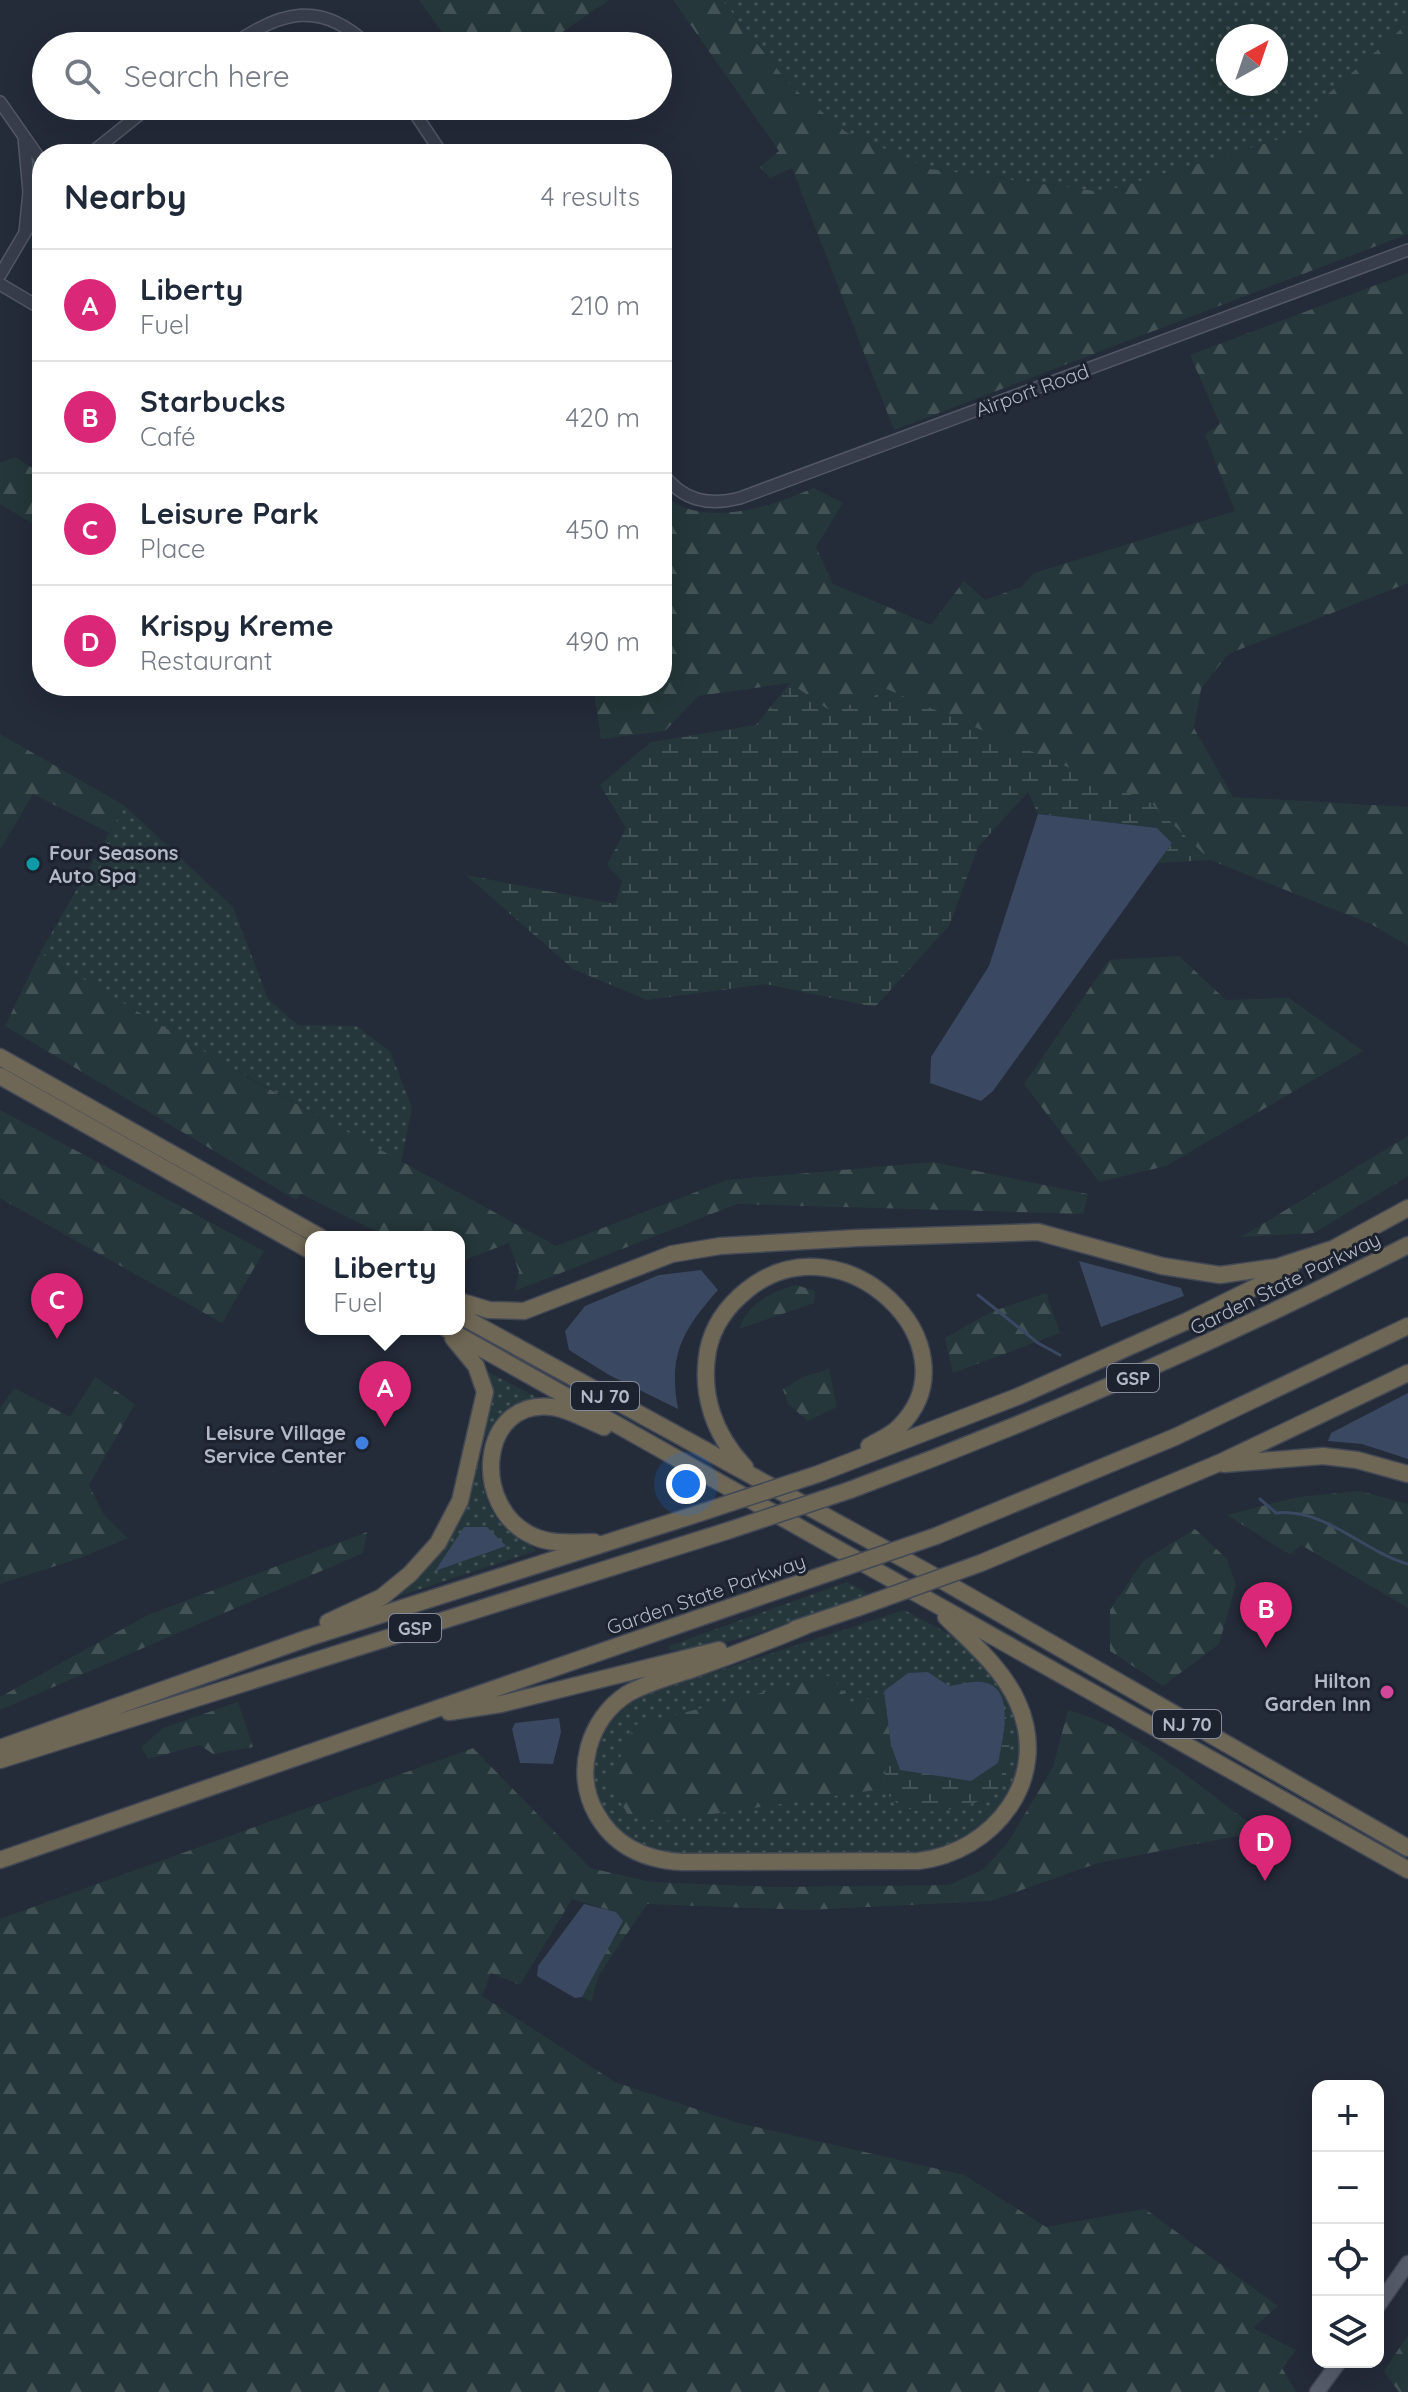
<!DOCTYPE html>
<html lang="en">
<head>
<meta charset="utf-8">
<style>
  :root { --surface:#fff; --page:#f6f6f7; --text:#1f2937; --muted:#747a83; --line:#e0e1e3; --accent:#db2777 }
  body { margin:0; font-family:Quicksand,sans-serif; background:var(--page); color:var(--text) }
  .controls { position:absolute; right:24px; bottom:24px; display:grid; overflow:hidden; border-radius:16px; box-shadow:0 8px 32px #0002 }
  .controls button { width:72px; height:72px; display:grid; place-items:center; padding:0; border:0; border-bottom:2px solid var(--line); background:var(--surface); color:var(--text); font:40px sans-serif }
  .compass { position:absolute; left:1216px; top:24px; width:72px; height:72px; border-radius:50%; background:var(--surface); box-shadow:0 8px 32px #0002; rotate:40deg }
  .you { position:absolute; left:686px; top:1484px; width:28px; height:28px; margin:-20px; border:6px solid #fff; border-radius:50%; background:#1a73e8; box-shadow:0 0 0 12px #1a73e833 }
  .badge { display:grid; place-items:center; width:52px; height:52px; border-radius:50%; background:var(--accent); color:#fff; font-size:26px; font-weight:700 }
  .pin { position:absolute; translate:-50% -66px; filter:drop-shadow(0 2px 4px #0008) }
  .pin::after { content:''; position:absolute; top:42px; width:28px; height:24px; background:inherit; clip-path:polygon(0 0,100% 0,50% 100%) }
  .popup { position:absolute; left:305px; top:1231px; width:160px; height:104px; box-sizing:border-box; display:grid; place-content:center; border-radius:16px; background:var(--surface); filter:drop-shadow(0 2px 6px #0005); font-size:26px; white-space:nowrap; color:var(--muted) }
  .popup b { font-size:30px; color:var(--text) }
  .popup::after { content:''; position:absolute; left:50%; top:100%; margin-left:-16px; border:16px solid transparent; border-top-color:var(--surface) }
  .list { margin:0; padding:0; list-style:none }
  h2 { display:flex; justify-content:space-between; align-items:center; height:104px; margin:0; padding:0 32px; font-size:34px }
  h2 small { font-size:26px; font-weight:400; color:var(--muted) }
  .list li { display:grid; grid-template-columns:52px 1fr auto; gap:24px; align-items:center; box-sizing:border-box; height:112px; padding:0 32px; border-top:2px solid var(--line) }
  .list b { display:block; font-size:30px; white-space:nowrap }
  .list p { margin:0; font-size:26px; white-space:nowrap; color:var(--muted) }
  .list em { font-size:26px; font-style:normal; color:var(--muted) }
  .icon { flex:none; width:44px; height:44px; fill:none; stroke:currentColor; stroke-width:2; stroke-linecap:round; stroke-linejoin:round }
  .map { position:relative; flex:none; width:1408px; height:2392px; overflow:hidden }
  .search { position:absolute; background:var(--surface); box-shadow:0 8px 32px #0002; left:32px; top:32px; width:640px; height:88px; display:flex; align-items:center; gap:20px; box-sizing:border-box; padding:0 28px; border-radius:44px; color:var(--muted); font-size:30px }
  .panel { position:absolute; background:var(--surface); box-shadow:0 8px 32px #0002; left:32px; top:144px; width:640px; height:552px; border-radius:32px }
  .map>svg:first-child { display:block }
  .grass { fill:url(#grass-dots); fill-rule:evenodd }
  .forest { fill:url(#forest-firs) }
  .wetland { fill:url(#wetland-marsh) }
  .water { fill:#3a4862 }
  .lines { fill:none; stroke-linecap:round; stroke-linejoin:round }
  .stream { stroke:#3a4862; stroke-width:3 }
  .minor-casing { stroke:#525865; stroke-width:14 }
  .major-casing { stroke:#404753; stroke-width:17 }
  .highway-casing { stroke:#424855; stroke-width:19 }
  .minor { stroke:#373d4a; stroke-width:11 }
  .major { stroke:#555c6a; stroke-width:14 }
  .highway { stroke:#6f6755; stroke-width:16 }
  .highway-bridge-casing { stroke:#424855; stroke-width:19; stroke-linecap:butt }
  .highway-bridge { stroke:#6f6755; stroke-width:16 }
  .culture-dot { fill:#0f9aa8; stroke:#1c232f; stroke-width:3 }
  .shop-dot { fill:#3f7fe0; stroke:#1c232f; stroke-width:3 }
  .hotel-dot { fill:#d1479c; stroke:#1c232f; stroke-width:3 }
  .labels { text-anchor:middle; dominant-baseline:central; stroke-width:6; stroke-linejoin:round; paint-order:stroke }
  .shield { fill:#1c232f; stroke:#858b99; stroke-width:2 }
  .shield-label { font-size:18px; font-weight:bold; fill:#b2b8c6 }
  .street-label { font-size:20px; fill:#b2b8c6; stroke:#1c232f }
  .poi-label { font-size:20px; font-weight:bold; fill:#b2b8c6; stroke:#1c232f; text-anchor:end }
</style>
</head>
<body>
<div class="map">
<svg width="1408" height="2392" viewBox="0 0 1408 2392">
  <defs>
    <pattern id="grass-dots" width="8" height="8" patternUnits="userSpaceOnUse" patternTransform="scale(2)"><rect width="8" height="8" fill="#25373a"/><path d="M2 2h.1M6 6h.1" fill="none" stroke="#425255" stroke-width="1.8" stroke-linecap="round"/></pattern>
    <pattern id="forest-firs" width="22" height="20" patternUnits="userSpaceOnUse" patternTransform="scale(2)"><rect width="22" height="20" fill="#25373a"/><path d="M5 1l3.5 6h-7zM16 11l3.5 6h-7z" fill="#425255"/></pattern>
    <pattern id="wetland-marsh" width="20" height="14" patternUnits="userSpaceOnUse" patternTransform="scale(2)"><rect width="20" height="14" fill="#25373a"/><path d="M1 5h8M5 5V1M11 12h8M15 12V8" fill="none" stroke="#425255"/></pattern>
  </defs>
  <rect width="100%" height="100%" fill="#242b39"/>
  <!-- grass -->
  <path class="grass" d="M722,0H1408V23L1319,102L1317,128L1103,192L930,169L846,132L791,86ZM1228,36H1276V84H1228Z
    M125,806L233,907L268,999L298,1025L356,1026L390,1051L412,1108L401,1162L173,1035L40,953Z
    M488,1372L544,1401C531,1406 515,1410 503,1417C468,1438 478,1500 502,1525C511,1535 529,1540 536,1551L384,1601L414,1581L435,1559L466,1506L475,1480Z
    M847,1582L868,1593C827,1612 711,1653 670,1650L669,1646Z
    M904,1610L953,1636L975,1654L1005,1690L1021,1732L1022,1754L1010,1799L976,1836L933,1855L683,1858L633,1847L600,1812L590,1768L605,1727L635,1698Z"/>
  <!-- forest -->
  <path class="forest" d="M419,0H609L542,46H452Z
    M673,0H722L791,86L846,132L930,169L1103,192L1317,128L1319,102L1408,23V234L894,430L792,168L770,178L760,167L779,151Z
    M1408,273V583L1228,654L1201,689L1194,728L1233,797L1408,807V946L1371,924L1210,860L1195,848L874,697L830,711L790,683L698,696L665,731L601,739L593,686H662V494C701,530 772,507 813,488L843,503L816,547L833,584L931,625L964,581L985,600L1021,587L1034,573L1235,511L1205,435L1220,424L1190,355Z
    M15,457L42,474V529L0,504V463Z
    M0,734L125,806L109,833L33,794L0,850Z
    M40,953L247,1077L556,1246L727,1180L933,1162L1088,1194L1083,1214L737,1204L515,1291L519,1272L509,1243L459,1262V1237H387L301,1194L296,1200L5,1026Z
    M1179,956L1226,1000L1289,998L1363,1051L1166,1166L1099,1182L1024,1084L1109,960Z
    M0,1110L264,1251L222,1323L0,1198Z
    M1408,1136V1176L1314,1233L1241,1237Z
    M796,1285L815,1291L814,1303L739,1329C748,1303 771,1292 796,1285Z
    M1046,1293L1060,1333L953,1373L945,1338L991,1312Z
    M829,1369L837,1407L808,1421L788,1404L783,1389L803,1377Z
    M95,1377L135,1404L89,1485L104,1515L128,1538L80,1558L0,1584V1408L14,1388L70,1417Z
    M1360,1491L1408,1504V1608L1301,1545L1291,1554L1284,1551L1227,1515L1298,1497Z
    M1195,1529L1227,1559L1236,1585L1219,1644L1163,1686L1110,1651V1610L1143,1561Z
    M367,1532L363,1553L0,1710V1697L148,1615Z
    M832,1675L852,1707L884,1691L891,1745L882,1789L659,1822L628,1814L608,1784L635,1725Z
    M238,1702L253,1747L213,1754L200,1745L148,1759L141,1747L163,1728Z
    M1068,1710C1136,1729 1194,1783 1251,1824L1253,1833L1098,1863L991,1901L806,1910L647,1904L599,1975L591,2002L582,1997L616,1912L572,1899L520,1985L491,1973L482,1996L615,2082L735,2122L964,2175L1046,2227L1145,2209L1278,2306L1253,2328L1296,2350L1282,2368L1296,2392H0V1919L473,1748L590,1868L651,1882L775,1887L949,1885L984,1869L1008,1842L1053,1767Z
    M1408,2335V2392H1399L1384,2371Z"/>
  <!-- wetland -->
  <path class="wetland" d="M790,683L830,711L874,697L882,687L1151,803L1210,860L1158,863L1172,843L1157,828L1038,814L1028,792L978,847L949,926L875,1007L765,984L647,1000L573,969L466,875L615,904L622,880L607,865L626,828L600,785L651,742L756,725Z
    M1005,1712C1010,1730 1012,1771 1001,1786C984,1807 925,1819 901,1806C894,1802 888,1794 882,1789L891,1745L901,1770L928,1772L1004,1736Z"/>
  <!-- water -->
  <path class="water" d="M1038,814L1157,828L1172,843L993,1091L981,1101L930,1083L931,1057L989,966Z
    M1079,1261L1181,1288L1184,1296L1101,1327Z
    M701,1270L718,1290C683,1330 668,1354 678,1409L609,1375L569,1350L565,1331L585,1306L659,1275Z
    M1408,1393V1459L1362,1444L1328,1441L1331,1433Z
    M464,1527H487L506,1546L435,1571Z
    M928,1672L949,1686C959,1685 971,1681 980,1682C1018,1684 1002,1742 998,1763L971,1781L900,1770L891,1745L884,1691L908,1673Z
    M559,1718L561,1732L553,1764L520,1763L512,1729L515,1723Z
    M584,1904L616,1912L623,1921L582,1997L575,1998L537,1976L538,1966Z"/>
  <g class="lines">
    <!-- stream -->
    <path class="stream" d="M978,1295L1038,1343L1060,1355
      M1260,1499L1276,1513C1326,1508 1362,1551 1408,1564"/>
    <defs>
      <path id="minor" d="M231,46C281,10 322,0 369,46
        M0,102L42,162
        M410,106L442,154
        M24,137L29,192L25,232
        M90,154L150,106
        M0,275L42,204
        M0,284L42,309
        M662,473C683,501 708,506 740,498L1408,250"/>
      <path id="major" d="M1378,2306L1408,2263
        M1317,2392L1339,2362"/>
      <path id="highway" d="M0,1057L320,1237
        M0,1076L311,1251
        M1329,1251L1408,1208
        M459,1301L489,1310L524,1311L672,1254L720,1246L857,1238L1038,1232L1162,1266L1220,1275L1277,1267L1335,1248
        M459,1315L929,1573L1408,1848
        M447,1329L1408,1870
        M1224,1464L1323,1456L1357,1460L1408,1474
        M745,1467C714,1435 700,1394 708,1350C713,1326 727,1306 747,1290C843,1213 979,1346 900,1426C892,1435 879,1440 869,1446
        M818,1474L1019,1396L1187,1321L1290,1270
        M850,1490C1041,1419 1226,1338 1408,1245
        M936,1536L1175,1437L1408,1326
        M594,1542C574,1542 551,1545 533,1536C470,1508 479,1398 552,1407C569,1409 588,1421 604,1427
        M981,1563L1219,1463L1408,1373
        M328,1622L382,1597L410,1574L438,1543L460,1501L485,1392L476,1366L453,1338
        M805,1626C769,1641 733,1655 696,1668C673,1676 648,1682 627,1694C589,1719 573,1772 596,1813C614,1846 645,1860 682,1862L918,1861C994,1852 1053,1778 1017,1701C1002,1668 972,1643 946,1617
        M795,1629L857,1608
        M449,1712L501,1704L719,1650
        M0,1748L308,1638L700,1513
        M0,1760L730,1530
        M0,1860L817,1577"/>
    </defs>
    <!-- minor casing -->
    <use href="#minor" class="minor-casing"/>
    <!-- major casing -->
    <use href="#major" class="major-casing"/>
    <!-- highway casing -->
    <use href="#highway" class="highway-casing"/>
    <!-- minor -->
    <use href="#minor" class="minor"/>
    <!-- major -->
    <use href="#major" class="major"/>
    <!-- highway -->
    <use href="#highway" class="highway"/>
    <defs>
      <path id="highway-bridge" d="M700,1513L818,1474
        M730,1530L850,1490
        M817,1577L936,1536
        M857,1608L981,1563"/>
    </defs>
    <!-- highway-bridge casing -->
    <use href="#highway-bridge" class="highway-bridge-casing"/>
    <!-- highway-bridge -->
    <use href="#highway-bridge" class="highway-bridge"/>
  </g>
  <!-- markers -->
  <circle class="culture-dot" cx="33" cy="864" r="8"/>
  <circle class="shop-dot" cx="362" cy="1443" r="8"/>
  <circle class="hotel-dot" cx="1387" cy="1692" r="8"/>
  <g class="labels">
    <!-- shield labels -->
    <g class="shield">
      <rect x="1107" y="1364" width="52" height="28" rx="6"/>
      <rect x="571" y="1382" width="68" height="28" rx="6"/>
      <rect x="389" y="1614" width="52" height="28" rx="6"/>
      <rect x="1153" y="1710" width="68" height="28" rx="6"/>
    </g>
    <g class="shield-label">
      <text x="1133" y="1378">GSP</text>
      <text x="605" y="1396">NJ 70</text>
      <text x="415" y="1628">GSP</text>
      <text x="1187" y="1724">NJ 70</text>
    </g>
    <!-- street labels -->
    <g class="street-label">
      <text transform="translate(1032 390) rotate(-20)">Airport Road</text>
      <text transform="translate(1285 1283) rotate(-26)">Garden State Parkway</text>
      <text transform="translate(706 1594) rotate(-19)">Garden State Parkway</text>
    </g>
    <!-- poi labels -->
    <g class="poi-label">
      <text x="49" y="852" text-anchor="start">Four Seasons<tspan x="49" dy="23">Auto Spa</tspan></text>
      <text x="346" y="1432">Leisure Village<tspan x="346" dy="23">Service Center</tspan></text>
      <text x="1371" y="1680">Hilton<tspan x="1371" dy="23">Garden Inn</tspan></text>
    </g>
  </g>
</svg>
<div class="controls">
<button>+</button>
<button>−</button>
<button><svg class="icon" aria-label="locate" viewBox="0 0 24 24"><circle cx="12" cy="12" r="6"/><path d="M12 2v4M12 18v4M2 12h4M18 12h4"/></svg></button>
<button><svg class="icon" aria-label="layers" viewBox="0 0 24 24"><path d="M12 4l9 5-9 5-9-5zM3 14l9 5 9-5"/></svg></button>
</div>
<svg class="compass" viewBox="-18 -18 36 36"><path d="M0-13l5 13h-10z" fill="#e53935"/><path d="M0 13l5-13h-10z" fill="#747a83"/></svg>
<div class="you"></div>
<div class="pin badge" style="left:385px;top:1427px">A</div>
<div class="popup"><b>Liberty</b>Fuel</div>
<div class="pin badge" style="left:1266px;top:1648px">B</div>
<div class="pin badge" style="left:57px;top:1339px">C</div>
<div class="pin badge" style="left:1265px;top:1881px">D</div>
<div class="search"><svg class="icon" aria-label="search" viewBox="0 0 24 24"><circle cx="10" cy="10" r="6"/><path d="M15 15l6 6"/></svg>Search here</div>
<section class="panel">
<h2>Nearby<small>4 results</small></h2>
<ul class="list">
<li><span class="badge">A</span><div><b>Liberty</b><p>Fuel</p></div><em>210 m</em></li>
<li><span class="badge">B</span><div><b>Starbucks</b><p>Café</p></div><em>420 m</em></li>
<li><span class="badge">C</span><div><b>Leisure Park</b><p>Place</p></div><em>450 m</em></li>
<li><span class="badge">D</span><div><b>Krispy Kreme</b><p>Restaurant</p></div><em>490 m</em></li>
</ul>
</section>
</div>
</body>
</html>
